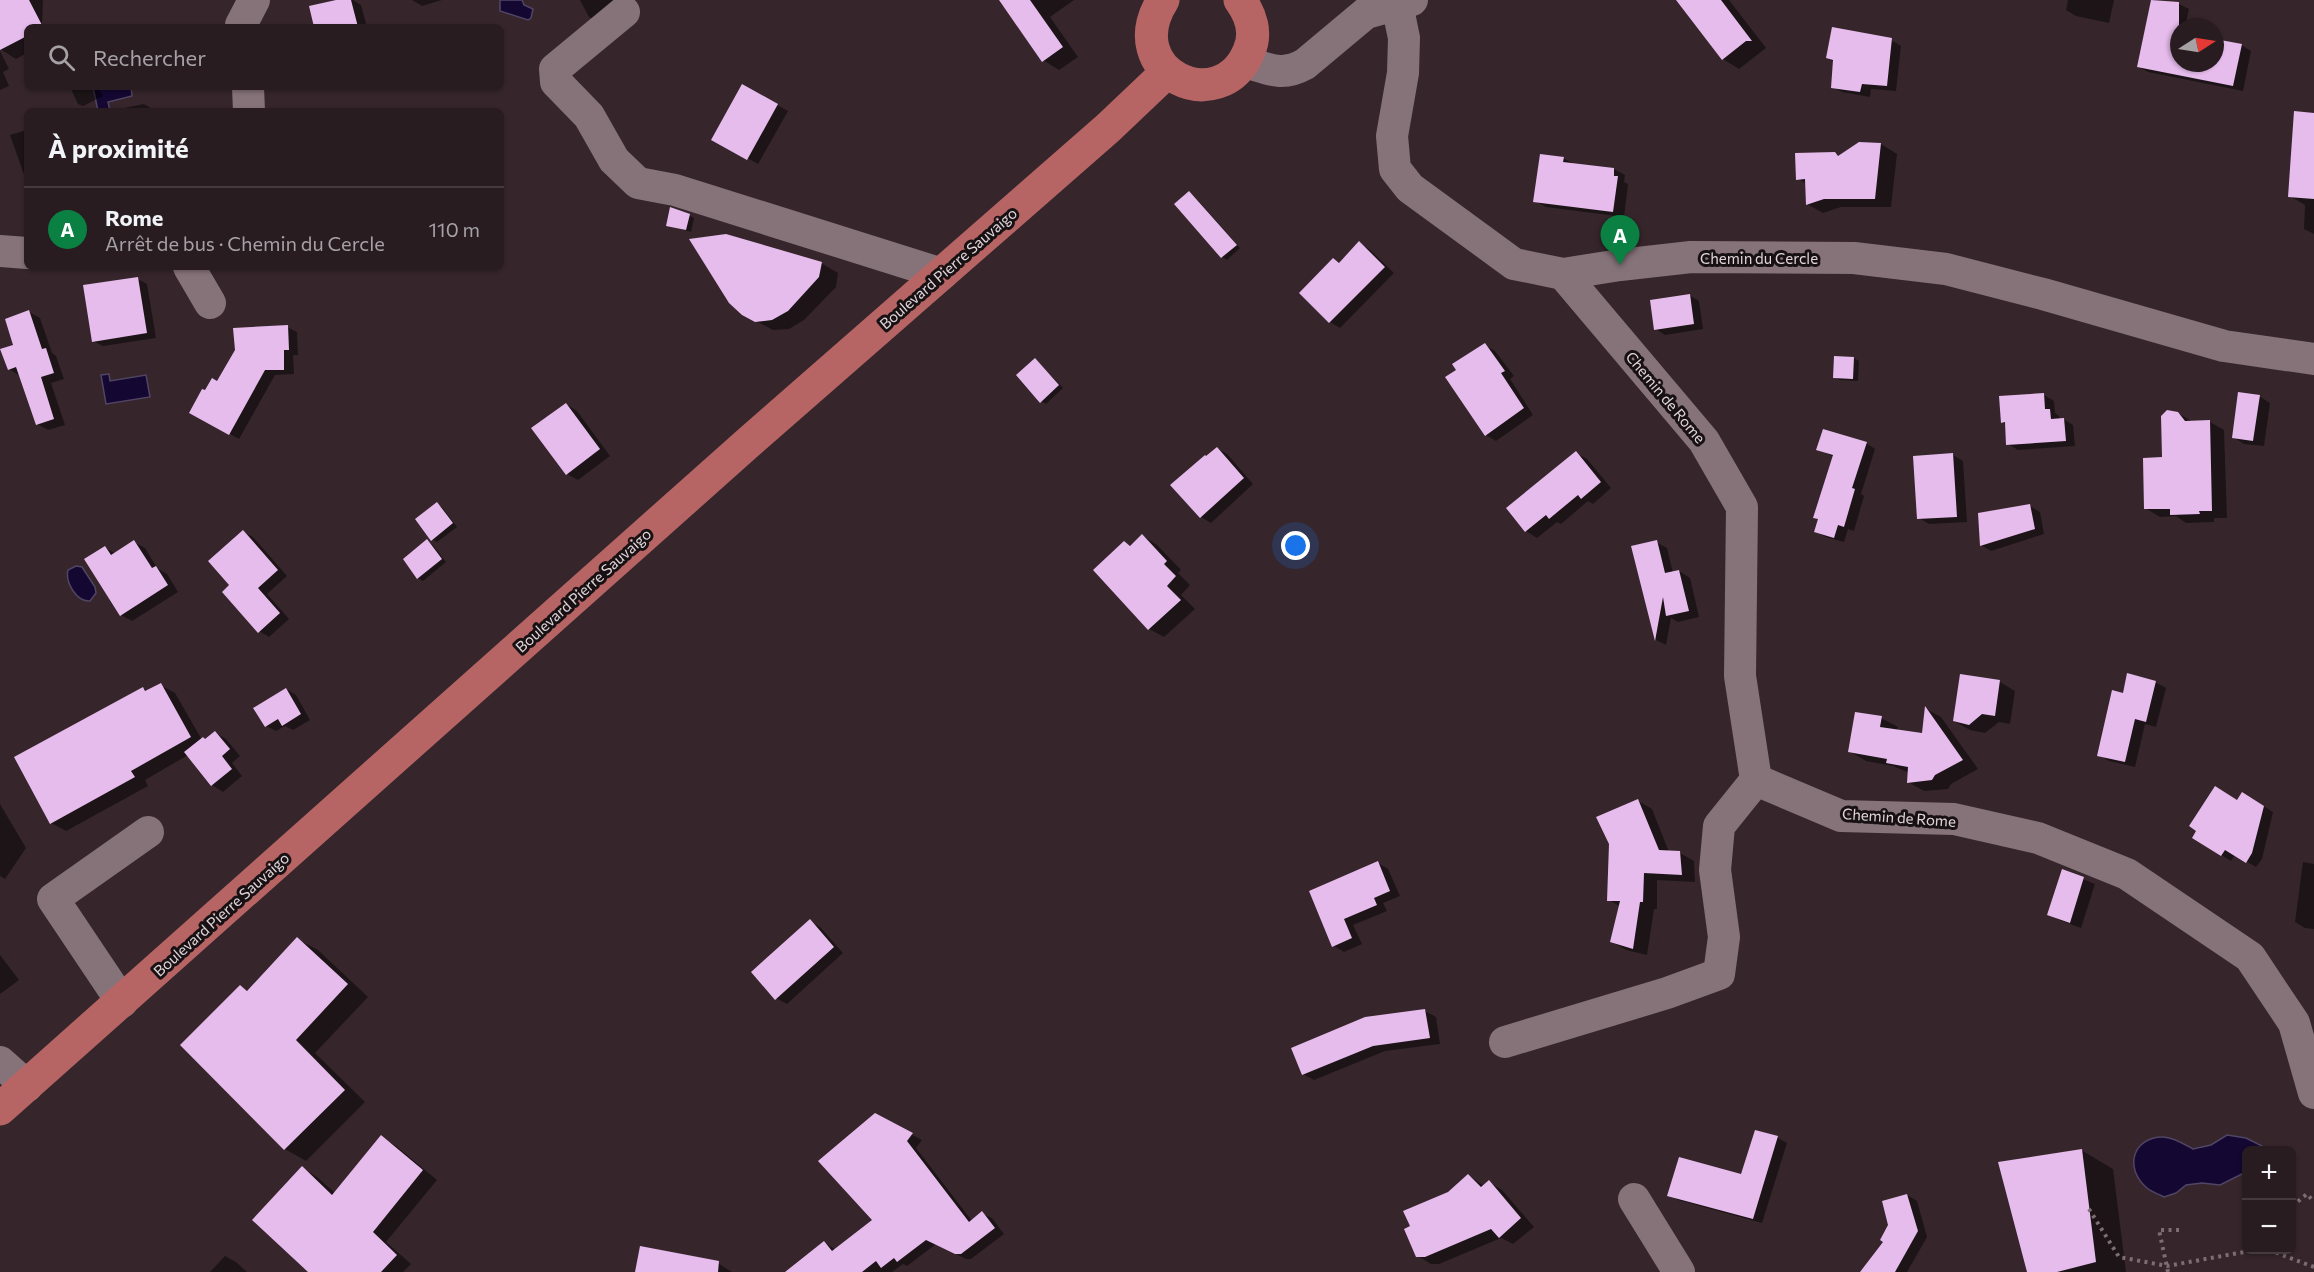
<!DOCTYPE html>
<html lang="fr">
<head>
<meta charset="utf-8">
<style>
  :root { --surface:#281c21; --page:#34292e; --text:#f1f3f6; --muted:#a5a1a5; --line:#443a3f; --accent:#0b8043 }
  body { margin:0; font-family:Commissioner,sans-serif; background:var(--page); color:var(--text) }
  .controls { position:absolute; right:18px; bottom:18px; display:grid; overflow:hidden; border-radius:9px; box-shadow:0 2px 4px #0004 }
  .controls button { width:54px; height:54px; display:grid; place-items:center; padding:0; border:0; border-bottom:2px solid var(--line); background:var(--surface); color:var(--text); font:30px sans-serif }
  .compass { position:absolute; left:2170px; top:18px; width:54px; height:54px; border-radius:50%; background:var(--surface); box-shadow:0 2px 4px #0004; rotate:78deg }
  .you { position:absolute; left:1296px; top:546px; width:21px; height:21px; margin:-15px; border:4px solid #fff; border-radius:50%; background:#1a73e8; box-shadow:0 0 0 9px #1a73e833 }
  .badge { display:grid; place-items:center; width:39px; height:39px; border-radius:50%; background:var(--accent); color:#fff; font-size:20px; font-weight:700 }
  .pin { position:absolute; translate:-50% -50px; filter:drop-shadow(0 2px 3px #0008) }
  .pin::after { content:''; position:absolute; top:32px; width:21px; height:18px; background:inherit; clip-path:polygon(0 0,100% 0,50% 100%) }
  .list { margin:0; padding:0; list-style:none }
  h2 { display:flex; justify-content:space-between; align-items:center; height:78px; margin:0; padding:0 24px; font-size:26px }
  h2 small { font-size:20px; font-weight:400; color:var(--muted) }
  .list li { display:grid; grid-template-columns:39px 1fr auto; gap:18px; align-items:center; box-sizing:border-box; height:84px; padding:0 24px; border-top:2px solid var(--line) }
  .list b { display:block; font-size:22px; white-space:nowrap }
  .list p { margin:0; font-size:20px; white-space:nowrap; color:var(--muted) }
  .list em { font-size:20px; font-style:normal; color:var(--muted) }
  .icon { flex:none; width:33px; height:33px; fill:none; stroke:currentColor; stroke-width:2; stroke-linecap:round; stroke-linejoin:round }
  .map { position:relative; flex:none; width:2314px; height:1272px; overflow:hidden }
  .search { position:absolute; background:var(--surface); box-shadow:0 2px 4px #0004; left:24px; top:24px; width:480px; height:66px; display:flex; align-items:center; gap:15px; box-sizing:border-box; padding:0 21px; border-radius:9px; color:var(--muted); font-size:22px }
  .panel { position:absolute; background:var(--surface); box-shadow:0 2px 4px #0004; left:24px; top:108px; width:480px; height:162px; border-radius:9px }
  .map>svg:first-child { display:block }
  .water { fill:#140732; stroke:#514564; stroke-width:1.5 }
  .shadow { fill:#0007 }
  .building { fill:#e6bced }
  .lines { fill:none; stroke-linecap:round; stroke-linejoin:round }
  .path { stroke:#7c6e73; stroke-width:4; stroke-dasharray:3 4.5; stroke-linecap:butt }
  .minor { stroke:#86737a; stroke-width:32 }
  .major { stroke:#b76564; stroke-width:33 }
  .labels { text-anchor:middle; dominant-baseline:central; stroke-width:6; stroke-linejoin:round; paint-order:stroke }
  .street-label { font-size:15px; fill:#e0d5d8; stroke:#181114 }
</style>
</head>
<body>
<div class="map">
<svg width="2314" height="1272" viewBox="0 0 2314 1272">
  <rect width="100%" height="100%" fill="#36262c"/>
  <!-- water -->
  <path class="water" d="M500,0H522L524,5L533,9L531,18L528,20L500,11Z
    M93,87H131L132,96L108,102L110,111H98Z
    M109,374L110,381L146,375L150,397L106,404L101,375Z
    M76,566L82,567L95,587L96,593L90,601C77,602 65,583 68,570Z
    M2227,1135L2246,1138L2262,1146L2263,1150H2246V1172L2220,1185L2202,1183L2186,1185L2176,1193L2164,1197C2159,1194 2151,1192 2147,1188C2124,1169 2132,1137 2163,1137C2173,1137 2184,1144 2193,1149L2211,1145Z"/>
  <!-- shadow -->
  <path class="shadow" d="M2,0H43L42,27H27V53L16,59L0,49Z
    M342,0H353L361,5L367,27H315Z
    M412,0H442L422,6Z
    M580,0H621L606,27L589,17Z
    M1010,0H1074L1050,17L1078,57L1059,70L1043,60Z
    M1678,0H1729L1766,48L1739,69L1723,59Z
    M2068,0H2114L2109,23L2076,16L2066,10Z
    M2153,0L2179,4L2189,9L2185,27H2179V63H2215V40L2241,45L2251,51L2243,91L2148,72L2139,67Z
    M1891,40L1901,46L1896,91L1871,89L1870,97L1842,92L1832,87L1834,62L1827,58Z
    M0,51L9,69L3,72L9,86L0,90Z
    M743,86L788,111L758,164L713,139Z
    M70,87H98L103,96L83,106L78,104Z
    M144,104L156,111H124V108Z
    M2314,114V234L2304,229L2305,205L2290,196Z
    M27,130V183L10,135Z
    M1860,144H1881L1897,154L1891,207H1841L1823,213L1807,204V184L1798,179L1835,154L1840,157Z
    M1563,158L1574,164L1614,169L1625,175L1624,182L1628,184L1624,217L1546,207L1535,201Z
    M1189,193L1194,196L1240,248L1227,260L1222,257Z
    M689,215L694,218L691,232L668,225Z
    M1359,243L1369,249L1394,273L1340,328L1330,322L1333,259L1340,263Z
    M821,263L838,273L836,287L804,320L789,329L773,330L743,314Z
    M138,279L147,284L156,338L103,346L93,341Z
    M1689,295L1699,301L1703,329L1665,335L1656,329Z
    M29,312L40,318L52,353L56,356L64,379L51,383L65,425L48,430L37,424L20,376L9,369Z
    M287,327L297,332L298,355H293L294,374L275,375L239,439L191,412L206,392Z
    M1485,345L1495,351L1514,376L1510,379L1533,415L1496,441L1486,435L1458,370Z
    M1835,358H1854L1859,361L1858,381L1840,380L1835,378Z
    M1035,359L1063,388L1046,404L1041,401Z
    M2044,395L2054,401L2055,413L2059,416L2060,420L2063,419L2073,425L2075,446L2018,450L2008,444L2006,424L2002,422Z
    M2259,396L2270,403L2264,446L2244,444L2233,437Z
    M566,404L577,411L610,456L578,480L567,474Z
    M2178,413L2193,422H2210L2224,430L2227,518H2214V522L2186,523L2176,516L2160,517L2145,508Z
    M1866,443L1875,449L1861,494L1864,496L1854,531L1848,529L1844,542L1826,537L1816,532L1819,520L1815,517L1834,457L1818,449Z
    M1217,448L1227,454L1253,484L1211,523L1201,517L1207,458Z
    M1576,453L1587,459L1611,488L1593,504L1588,501L1561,524L1557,522L1537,538L1526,531L1508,509Z
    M1953,455L1963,461L1967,522L1929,524L1919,518Z
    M437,504L442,507L457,527L437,542L432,539Z
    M2030,506L2040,512L2044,534L1991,551L1981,545Z
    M243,532L253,537L287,576L267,594L289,619L269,637L259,631L231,586Z
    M1143,536L1157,545L1181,570L1178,573L1190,585L1181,595L1195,609L1164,637L1149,629L1095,570L1125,542L1132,547Z
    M427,541L432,544L446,562L423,581L418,578L405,559Z
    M134,542L145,548L157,568L167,574L178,592L132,621L121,615L105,548L116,554Z
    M1656,542L1667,548L1673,573L1679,571L1690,578L1699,617L1678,622L1671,618L1666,645L1656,640L1643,591Z
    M2000,682L2015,691L2010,724L1999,722L1985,733L1970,730L1954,721Z
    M2155,682L2166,688L2156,727L2145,724L2135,767L2109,761L2099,755L2124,694Z
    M160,685L175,693L202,740H206L216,733L226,739L240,756L232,763L242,776L223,792L212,785L188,755L145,780L148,786L66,831L51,823L143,688L148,691Z
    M286,689L296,695L310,720L293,730L285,726L276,731L266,726Z
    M1926,709L1941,717L1978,769L1951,784L1948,789L1924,791L1908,782L1909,773L1893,766L1866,761L1849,751L1881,718L1898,727L1897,731L1923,735Z
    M2252,799L2273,812L2262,859L2256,867L2235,855L2231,861L2221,855L2238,802Z
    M1638,801L1652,809L1669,852L1680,853L1694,861L1695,882L1657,880V909H1654L1647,955L1626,950L1612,942L1621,907L1609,900Z
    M0,804L26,848L5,879L0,876Z
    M2303,862L2314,864V929L2305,928L2295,922Z
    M1378,863L1388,869L1400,896L1383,903L1387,911L1353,925L1362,944L1344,952L1334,946L1311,892Z
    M2063,871L2095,884L2081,928L2059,920L2049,914Z
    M810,921L820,927L843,953L787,1004L776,998Z
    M297,939L318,950L368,997L315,1053L365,1102L306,1161L285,1149L182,1045L240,986L249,991Z
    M0,955L19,980L0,994Z
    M1425,1011L1436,1017L1440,1044L1385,1051L1314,1080L1303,1074Z
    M875,1115L922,1140L916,1148L972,1221L982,1213L992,1218L1004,1234L971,1259H966L936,1244L907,1266L903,1264L892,1272H809L825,1243L836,1250L875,1221Z
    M1756,1131L1778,1138L1787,1143L1762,1223L1678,1200L1669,1195L1742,1176Z
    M381,1137L396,1146L437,1180L386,1242L411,1264L403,1272H310L302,1168L317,1177L335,1193Z
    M2081,1150L2113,1169L2126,1272H2029Z
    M1468,1175L1484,1186L1489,1182L1502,1190L1534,1227L1513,1244L1501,1238L1439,1264H1431L1418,1256Z
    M1907,1195L1917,1201L1927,1237L1907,1272H1862L1885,1242Z
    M225,1256L236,1262L247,1272H210Z
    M716,1262L732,1272H637Z"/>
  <!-- building -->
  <path class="building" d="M0,0H29L43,27H27V36L0,50Z
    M336,0H351L358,27H314L309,6Z
    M999,0H1030L1063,47L1042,62Z
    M1676,0H1721L1752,41H1746L1722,60Z
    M2151,0L2179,2V63H2215V39L2242,44L2233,86L2137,67Z
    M1832,27L1892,38L1887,86L1862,84L1860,92L1831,88L1833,60L1826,58Z
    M742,84L778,104L747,160L711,140Z
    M2294,111L2314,113V199L2288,197Z
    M1859,142L1881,143L1875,199H1824L1806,205L1805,179L1796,180L1795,153L1835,152L1838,156Z
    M1540,154L1564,157L1563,162L1614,168V176H1618L1613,212L1533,202Z
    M1189,191L1237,245L1221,258L1174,204Z
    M670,207L690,214L686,230L666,226Z
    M726,234L822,262L819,277L788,311L772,320L755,322L742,315L729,303L689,239Z
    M1359,241L1385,267L1329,323L1299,293L1333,258L1339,263Z
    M138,277L147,333L92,342L83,285Z
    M1690,294L1694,324L1654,330L1650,300Z
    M29,310L42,349L46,348L54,373L41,377L54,419L36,425L16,367L8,370L0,349L13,345L5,319Z
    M288,325L289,350H284V370H265L229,435L189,413L202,389L205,390L212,378L217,381L235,350L233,328Z
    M1485,343L1505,371L1501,373L1524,408L1485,436L1445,377L1456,370L1452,364Z
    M1834,356L1854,357L1853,379L1833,378Z
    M1035,358L1059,385L1040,403L1016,375Z
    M2238,392L2260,395L2253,441L2232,438Z
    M2044,393L2045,409H2050L2051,419L2064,418L2066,441L2006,445L2005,422L2001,423L1999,396Z
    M566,403L600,449L566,475L531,428Z
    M2167,410L2178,412L2185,421L2210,420L2212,511H2199L2200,514L2170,515V509H2144L2143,458L2162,457L2161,416Z
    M1823,429L1867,442L1852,488L1855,489L1844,527L1838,525L1834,538L1814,532L1818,519L1813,518L1833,455L1816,450Z
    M1217,447L1244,478L1200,518L1170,485L1205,455L1206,456Z
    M1576,451L1601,482L1581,499L1578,495L1549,519L1546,515L1525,532L1506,508Z
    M1953,453L1957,517L1917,519L1913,456Z
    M437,502L453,523L431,541L415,519Z
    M2030,504L2035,529L1980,546L1978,513Z
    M243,530L278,570L258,588L280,613L258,633L222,592L229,585L208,561Z
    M1142,534L1167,561L1164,564L1176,576L1167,586L1181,600L1148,630L1093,570L1124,541L1130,546Z
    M427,539L442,559L417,579L403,559Z
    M134,540L152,568L156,566L168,585L120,616L84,559L105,546L111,555Z
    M1657,540L1665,573L1679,570L1689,611L1666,616L1663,597L1655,641L1631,546Z
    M2127,673L2156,681L2146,722L2135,719L2125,762L2097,756L2112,690L2123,693Z
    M1960,674L2000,680L1995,716L1982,714L1969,725L1953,721Z
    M161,683L191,737L131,771L135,777L50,824L14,757L143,687L145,691Z
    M286,688L301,714L282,726L278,719L265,727L253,708Z
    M1925,706L1963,760L1935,775L1932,780L1907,783L1908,767L1886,763L1887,759L1848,752L1855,712L1882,716L1880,727L1922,733Z
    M215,731L230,749L222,756L232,769L211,786L184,752L203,737L205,739Z
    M2215,786L2237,800L2242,792L2264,806L2252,853L2246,863L2225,850L2221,856L2192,838L2196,831L2189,826Z
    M1638,799L1659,850L1680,851L1682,875L1644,873L1643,902H1640L1633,949L1610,942L1620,901H1607L1609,844L1596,817Z
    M1378,861L1390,891L1374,898L1377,905L1344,919L1352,938L1332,947L1309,891Z
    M2062,869L2084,877L2070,923L2047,915Z
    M810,919L834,947L775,1000L751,972Z
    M297,937L348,984L296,1040L345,1090L284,1150L180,1045L240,985L247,991Z
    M1425,1009L1430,1038L1373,1046L1302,1075L1291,1048L1365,1017Z
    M875,1113L913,1133L907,1141L969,1222L982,1211L995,1228L961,1254H955L926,1240L897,1262L894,1258L881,1268L876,1261L862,1272H785L824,1241L832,1251L872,1220L818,1161Z
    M1755,1130L1778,1136L1753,1219L1667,1196L1679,1157L1741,1174Z
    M381,1135L423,1170L373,1232L397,1255L381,1272H308L252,1220L302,1166L332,1195Z
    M2082,1149L2096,1262L2057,1272H2027L1998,1162Z
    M1468,1174L1481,1187L1489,1180L1521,1218L1499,1238L1491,1229L1425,1257H1416L1404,1229L1410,1226L1403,1211L1448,1192Z
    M1907,1194L1918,1231L1895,1272H1860L1883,1242L1880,1240L1888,1225L1882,1201Z
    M640,1246L719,1261L718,1272H635Z"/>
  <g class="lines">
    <!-- path -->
    <path class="path" d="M2292,1206L2307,1194L2314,1202
      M2089,1209L2119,1257L2167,1266L2255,1250
      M2269,1250L2314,1267
      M2168,1272L2159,1230H2183"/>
    <!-- minor -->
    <path class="minor" d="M1397,4L1404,38L1403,73L1392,136L1395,169L1410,188L1514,264L1563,274L1620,265L1691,257L1854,258L1946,269L2043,294L2224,346L2314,359
      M624,12L555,69L556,82L589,116L614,160L638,183L675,190L942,274
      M241,25L254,0
      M1245,62C1269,69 1282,77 1305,64L1366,13L1412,0
      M248,87L249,111
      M0,251L27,253
      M189,267L210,303
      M1563,274L1704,441L1742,507L1740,676L1756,780L1841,816L1954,819L2038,838L2127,874L2250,957L2294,1023L2314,1093
      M122,1002L53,899L148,832
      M1505,1042L1667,993L1719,974L1724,937L1715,870L1719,826L1756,780
      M0,1062L27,1086
      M1634,1199L1679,1272"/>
    <!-- major -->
    <path class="major" d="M1163,0C1117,73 1221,120 1249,51C1257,33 1251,15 1240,0
      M0,1109L749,442L1108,128L1167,72"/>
  </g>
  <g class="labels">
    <!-- street labels -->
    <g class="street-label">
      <text x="1759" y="258">Chemin du Cercle</text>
      <text transform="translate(948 268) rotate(-41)">Boulevard Pierre Sauvaigo</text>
      <text transform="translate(1666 397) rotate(50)">Chemin de Rome</text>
      <text transform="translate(583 590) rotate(-42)">Boulevard Pierre Sauvaigo</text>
      <text transform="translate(1899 817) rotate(4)">Chemin de Rome</text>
      <text transform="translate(221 914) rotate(-42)">Boulevard Pierre Sauvaigo</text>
    </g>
  </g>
</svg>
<div class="controls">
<button>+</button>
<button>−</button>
</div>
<svg class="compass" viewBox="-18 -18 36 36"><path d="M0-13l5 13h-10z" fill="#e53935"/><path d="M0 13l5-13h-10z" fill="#a5a1a5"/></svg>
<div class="you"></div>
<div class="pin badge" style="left:1620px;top:265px">A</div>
<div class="search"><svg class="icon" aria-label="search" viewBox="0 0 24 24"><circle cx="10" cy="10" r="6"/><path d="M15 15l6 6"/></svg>Rechercher</div>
<section class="panel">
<h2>À proximité<small></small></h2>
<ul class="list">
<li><span class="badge">A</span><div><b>Rome</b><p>Arrêt de bus · Chemin du Cercle</p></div><em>110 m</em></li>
</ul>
</section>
</div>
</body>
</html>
